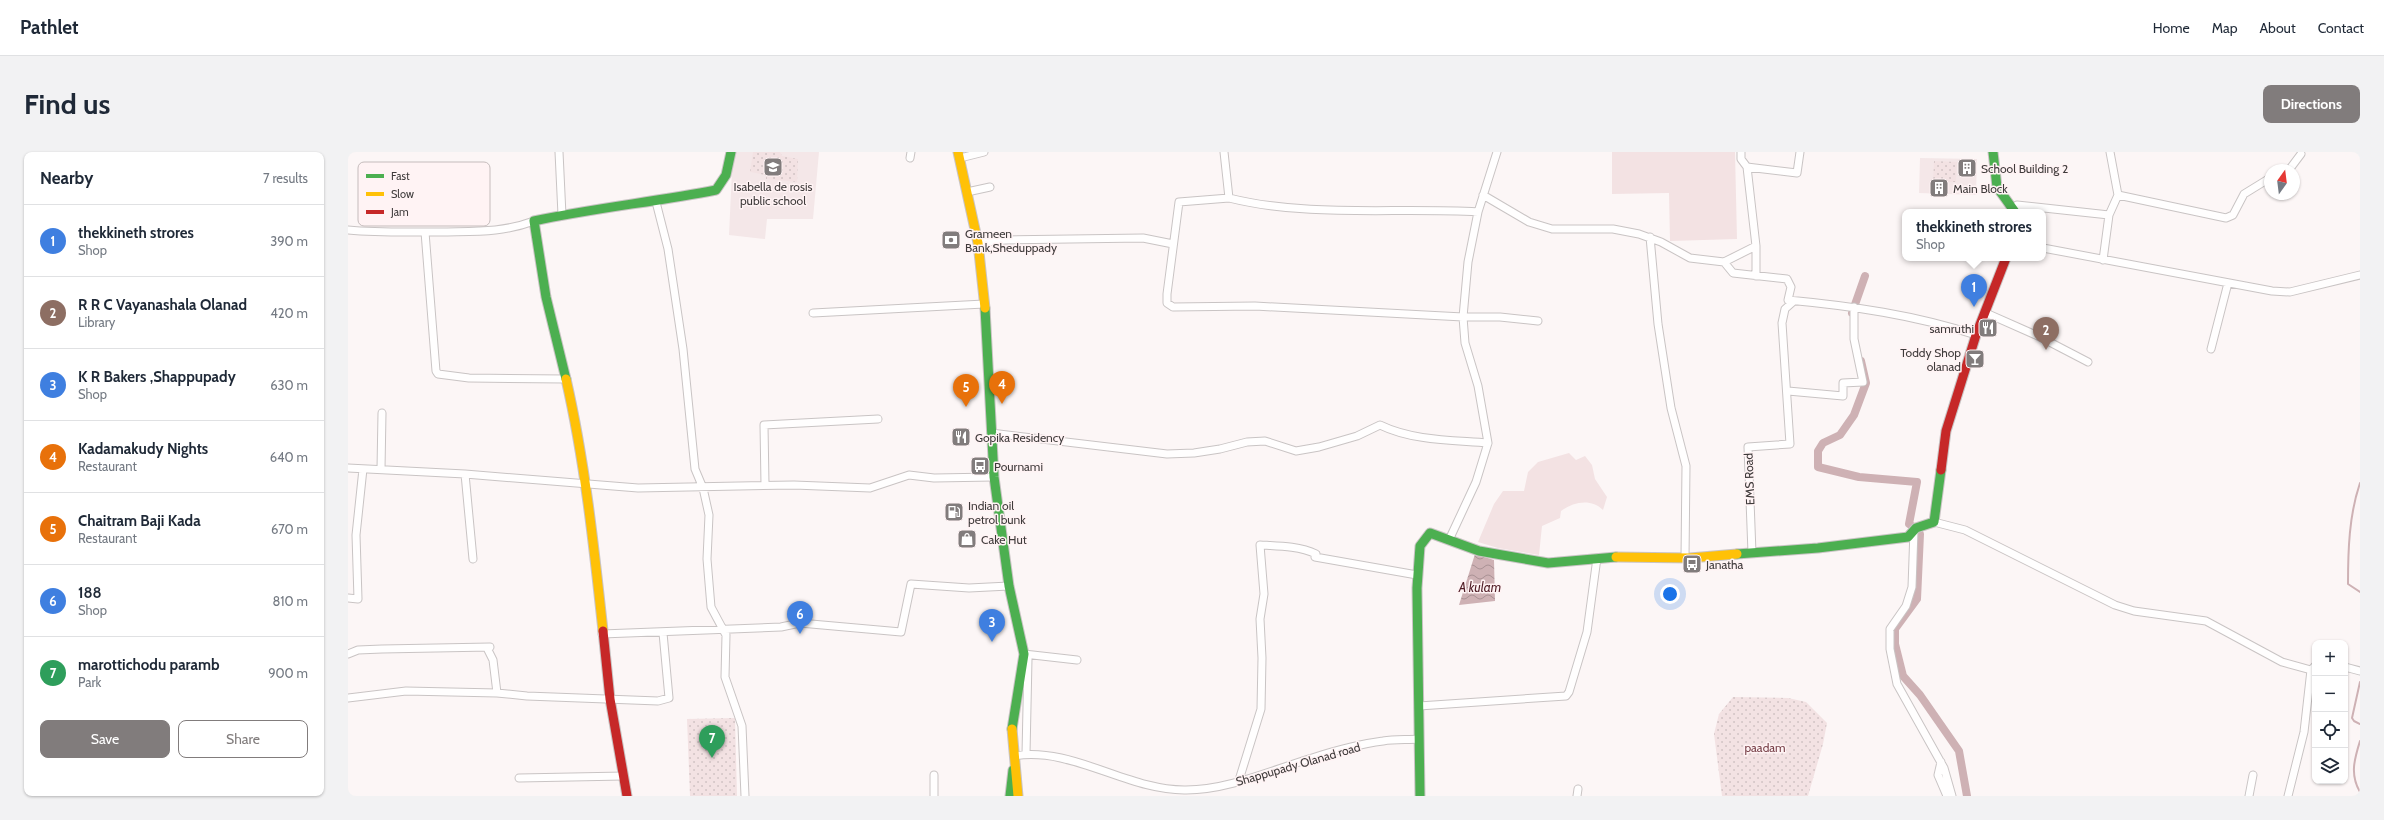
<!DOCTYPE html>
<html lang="en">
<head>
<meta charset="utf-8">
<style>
  :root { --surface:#fff; --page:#f2f2f3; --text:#1f2937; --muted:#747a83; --line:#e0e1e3; --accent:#817c7c }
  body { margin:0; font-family:Cabin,sans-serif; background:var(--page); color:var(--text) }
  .controls { position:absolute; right:12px; bottom:12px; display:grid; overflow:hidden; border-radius:8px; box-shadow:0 1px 3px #0004 }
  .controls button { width:36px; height:36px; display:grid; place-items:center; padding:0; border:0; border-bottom:1px solid var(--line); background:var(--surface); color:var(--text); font:20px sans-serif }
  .compass { position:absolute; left:1916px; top:12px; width:36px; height:36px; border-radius:50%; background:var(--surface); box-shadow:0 1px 3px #0004; rotate:14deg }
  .you { position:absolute; left:1322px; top:442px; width:14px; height:14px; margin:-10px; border:3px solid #fff; border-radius:50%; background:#1a73e8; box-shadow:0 0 0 6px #1a73e833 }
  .badge { display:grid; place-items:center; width:26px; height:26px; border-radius:50%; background:var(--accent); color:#fff; font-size:13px; font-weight:700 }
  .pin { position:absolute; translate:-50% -33px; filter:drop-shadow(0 1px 2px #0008) }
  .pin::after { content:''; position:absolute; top:21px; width:14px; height:12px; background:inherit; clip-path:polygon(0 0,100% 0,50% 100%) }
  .popup { position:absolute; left:1554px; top:57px; width:144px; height:52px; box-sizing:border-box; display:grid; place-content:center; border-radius:8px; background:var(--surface); filter:drop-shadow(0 1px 3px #0005); font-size:13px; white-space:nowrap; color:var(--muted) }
  .popup b { font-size:15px; color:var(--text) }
  .popup::after { content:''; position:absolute; left:50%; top:100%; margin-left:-8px; border:8px solid transparent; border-top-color:var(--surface) }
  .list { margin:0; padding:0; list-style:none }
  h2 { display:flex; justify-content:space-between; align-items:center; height:52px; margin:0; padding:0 16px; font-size:17px }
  h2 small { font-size:13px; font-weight:400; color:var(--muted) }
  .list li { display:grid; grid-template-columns:26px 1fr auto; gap:12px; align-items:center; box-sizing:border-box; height:72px; padding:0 16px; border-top:1px solid var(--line) }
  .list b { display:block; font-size:15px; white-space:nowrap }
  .list p { margin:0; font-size:13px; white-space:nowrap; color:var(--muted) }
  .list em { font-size:13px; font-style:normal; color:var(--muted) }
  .actions { display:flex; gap:8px; padding:12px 16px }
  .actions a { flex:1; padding:9px 0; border:1px solid var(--accent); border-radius:8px; text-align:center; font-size:14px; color:var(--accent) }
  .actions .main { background:var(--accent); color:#fff }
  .icon { flex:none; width:22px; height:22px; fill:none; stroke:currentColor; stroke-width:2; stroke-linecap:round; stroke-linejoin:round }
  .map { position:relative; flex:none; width:2012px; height:644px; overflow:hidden; border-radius:8px }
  header { display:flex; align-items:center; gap:24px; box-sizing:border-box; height:56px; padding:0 20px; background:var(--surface); border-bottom:1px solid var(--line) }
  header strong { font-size:19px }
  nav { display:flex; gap:22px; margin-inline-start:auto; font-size:14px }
  .intro { display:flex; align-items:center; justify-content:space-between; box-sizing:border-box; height:96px; padding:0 24px }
  h1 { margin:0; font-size:28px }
  .button { padding:10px 18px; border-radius:8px; background:var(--accent); color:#fff; font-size:14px; font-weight:700 }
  main { display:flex; gap:24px; padding:0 24px }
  aside { flex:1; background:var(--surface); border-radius:8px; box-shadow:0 1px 3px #0004 }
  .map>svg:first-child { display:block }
  .built { fill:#f4e7e8 }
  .green { fill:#f3e2e3 }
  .park { fill:url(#park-dots) }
  .water { fill:url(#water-waves) }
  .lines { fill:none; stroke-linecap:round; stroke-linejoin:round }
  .stream { stroke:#ceb1b4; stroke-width:2 }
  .canal { stroke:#ceb1b4; stroke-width:8 }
  .street-casing { stroke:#c9c4c4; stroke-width:9 }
  .fast-casing { stroke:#c9c4c4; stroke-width:11 }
  .slow-casing { stroke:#c9c4c4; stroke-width:11 }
  .jam-casing { stroke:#c9c4c4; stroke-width:11 }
  .street { stroke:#fffefe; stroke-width:7 }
  .fast { stroke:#4caf50; stroke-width:9 }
  .slow { stroke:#ffc107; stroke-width:9 }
  .jam { stroke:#c62828; stroke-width:9 }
  .labels { text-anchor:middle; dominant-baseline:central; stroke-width:3; stroke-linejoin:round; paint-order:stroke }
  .poi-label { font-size:12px; fill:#3f3b3b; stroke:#fff3f4; text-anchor:start }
  .street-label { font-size:12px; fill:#3f3b3b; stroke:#fff3f4 }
  .park-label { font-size:12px; fill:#763e46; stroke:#fff3f4 }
  .water-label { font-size:13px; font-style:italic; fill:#4f1c25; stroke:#fff3f4 }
  .key { fill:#fff3f4; stroke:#c5bcbc; stroke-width:1 }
  .key-label { font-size:11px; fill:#3f3b3b }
</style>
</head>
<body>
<header>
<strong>Pathlet</strong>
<nav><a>Home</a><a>Map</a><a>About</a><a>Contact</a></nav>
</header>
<div class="intro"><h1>Find us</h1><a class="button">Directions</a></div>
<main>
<aside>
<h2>Nearby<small>7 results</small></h2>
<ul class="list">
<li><span class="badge" style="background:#3f7fe0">1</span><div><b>thekkineth strores</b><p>Shop</p></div><em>390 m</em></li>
<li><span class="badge" style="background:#8d6e63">2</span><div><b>R R C Vayanashala Olanad</b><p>Library</p></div><em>420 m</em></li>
<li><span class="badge" style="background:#3f7fe0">3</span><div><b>K R Bakers ,Shappupady</b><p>Shop</p></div><em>630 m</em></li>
<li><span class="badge" style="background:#e8710a">4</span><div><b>Kadamakudy Nights</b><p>Restaurant</p></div><em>640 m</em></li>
<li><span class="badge" style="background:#e8710a">5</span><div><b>Chaitram Baji Kada</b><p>Restaurant</p></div><em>670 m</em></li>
<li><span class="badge" style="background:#3f7fe0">6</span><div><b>188</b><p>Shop</p></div><em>810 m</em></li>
<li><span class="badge" style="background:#2e9e5b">7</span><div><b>marottichodu paramb</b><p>Park</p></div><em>900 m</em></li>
</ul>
<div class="actions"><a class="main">Save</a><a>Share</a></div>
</aside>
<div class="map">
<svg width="2012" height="644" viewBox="0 0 2012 644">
  <defs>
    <pattern id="park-dots" width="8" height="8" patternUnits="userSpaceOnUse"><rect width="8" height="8" fill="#f3e2e3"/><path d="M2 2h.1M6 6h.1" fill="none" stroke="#d1c3c4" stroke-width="1.8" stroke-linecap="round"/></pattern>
    <pattern id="water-waves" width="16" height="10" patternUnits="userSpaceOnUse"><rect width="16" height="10" fill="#ceb1b4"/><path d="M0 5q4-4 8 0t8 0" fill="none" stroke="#a99194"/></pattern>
  </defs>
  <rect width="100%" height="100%" fill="#fcf6f6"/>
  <!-- built -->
  <path class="built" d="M387,0H471L465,67H419L417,87L381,83L384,18Z
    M1572,6L1629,7L1628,43L1571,41Z"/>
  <!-- green -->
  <path class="green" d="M1264,0H1387L1389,87L1322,89L1321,41L1264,42Z
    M1221,301L1228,308L1237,304L1244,313L1247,327L1259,345L1255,358C1243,346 1225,350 1213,359L1212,366L1194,374L1191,403L1150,396L1130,390L1146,352L1155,339H1176L1180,320L1190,310Z"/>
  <!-- park -->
  <path class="park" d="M405,0H432L434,4L450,7L449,30L418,27V23L402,20Z
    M1586,9L1609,10L1608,30H1585Z
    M1385,545L1440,546L1458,550L1479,571L1475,592L1460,644H1374L1366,582L1371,562Z
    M387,566L389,644H342L339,567Z"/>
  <!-- water -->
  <path class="water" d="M1127,402L1146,408L1147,449L1111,453Z"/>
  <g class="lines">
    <!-- stream -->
    <path class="stream" d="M2012,331C2001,363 2000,399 2000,432L2012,440
      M2012,530L2004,566L2006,569L2012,572
      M2012,589C2006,608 2002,623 2012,640"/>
    <!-- canal -->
    <path class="canal" d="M1504,161L1517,124
      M1513,209L1518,231L1506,263L1492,283L1475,291L1470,299V315L1511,325L1569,330L1561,372L1564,374
      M1570,380L1572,382L1569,447L1547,477V492L1555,524L1572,543L1611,599L1619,644"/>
    <defs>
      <path id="street" d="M211,0L214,63
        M876,0L881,46L831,50L819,142V151L825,155L907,154L1115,165H1152L1190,169
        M1393,0V7L1399,15
        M562,6L563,0
        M612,6L636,0
        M1941,18L1953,2
        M619,40L642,35
        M1135,43L1181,70L1204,77H1265L1291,82L1313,90L1342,106L1376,110L1385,121L1439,127L1443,135L1440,148C1504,154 1567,163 1628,183
        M1770,43L1878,66L1885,63L1896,42L1922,26
        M881,46C962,66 1047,55 1130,60L1149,0
        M308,50L320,97L335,197L347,317L355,336L361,363L359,407L363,455L378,483L377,525L394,574L397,644
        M1667,59L1669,53L1761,63
        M1130,60L1120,110L1115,165L1117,191L1130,234L1140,291
        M0,78C31,81 61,80 92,80C125,79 154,81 186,69
        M77,80L88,219L90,222L121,226L217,227
        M1302,85L1310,172L1323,256L1338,314L1337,406
        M630,91L657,88L795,86L825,92
        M1695,96L1924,139L1942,140L2012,123
        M1755,108L1761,63L1770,43L1762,0
        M1376,110L1408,94L1399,15L1449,21L1452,0
        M1408,124V94
        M465,161L636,152
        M1638,161L1690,184L1740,210
        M1863,197L1880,131
        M1440,239L1495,244V231L1515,230L1506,187V155
        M643,281L819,302L846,301L872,297L899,290L917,289L948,299L971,295L1009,284L1032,273C1065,289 1105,288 1140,291L1128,330L1101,388
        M0,316L117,322L290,336L446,333L522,336L561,323L586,326L646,325
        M33,317L34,261
        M117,322L125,407
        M417,333L416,273L530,267
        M1586,370L1617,378L1767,453L1786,459L1858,469L1934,510L1963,518
        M1566,378L1564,435L1558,454L1542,477V497L1549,532L1596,616L1604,644
        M1404,401L1400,295L1442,292L1434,171L1437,157L1446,149
        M0,446L10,447L8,383L15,317
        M254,482L433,475L452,471L553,480L563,432L621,436L661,434
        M139,496L145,508L149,541
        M0,502L10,498L34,497L142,495
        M676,502L729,508
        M1997,515L2012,519
        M0,546L58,539L149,541L179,544L310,549L321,546L315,481
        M1071,554L1218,544L1221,540L1239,480L1249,406
        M678,602L680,507
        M666,604C724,594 780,639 838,638C880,638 924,618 964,606C986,599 1012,592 1035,589C1047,587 1059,588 1071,587
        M1593,610L1590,623L1599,644
        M171,626L276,624
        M891,628L913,557L914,506L912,467L916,442L912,393C930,394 951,394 968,402L967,405L1069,423
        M586,644V623
        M1229,644L1230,637
        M1901,644L1905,623
        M1940,644L1956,580L1963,518L1967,514"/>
      <path id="fast" d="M1645,0L1649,35L1667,60
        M637,156L646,325L661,434L676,502L664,577
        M218,227L198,145L186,69C246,56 307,50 368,38L378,23L383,0
        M1389,402L1470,396L1560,385L1568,376L1586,370L1593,318
        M662,644L665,618
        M1072,644L1069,436L1072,394L1082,381L1131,399L1200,411L1268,405"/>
      <path id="slow" d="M610,0L630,91L637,156
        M218,227C237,310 246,395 255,479
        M1268,405L1342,406L1389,402
        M664,577L670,644"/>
      <path id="jam" d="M1593,318L1598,279L1628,183L1658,106
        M255,479L262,547L279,644"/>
    </defs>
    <!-- street casing -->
    <use href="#street" class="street-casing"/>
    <!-- fast casing -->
    <use href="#fast" class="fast-casing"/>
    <!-- slow casing -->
    <use href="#slow" class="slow-casing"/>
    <!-- jam casing -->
    <use href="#jam" class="jam-casing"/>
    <!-- street -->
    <use href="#street" class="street"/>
    <!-- fast -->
    <use href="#fast" class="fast"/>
    <!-- slow -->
    <use href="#slow" class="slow"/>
    <!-- jam -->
    <use href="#jam" class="jam"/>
  </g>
  <!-- icons -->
  <defs>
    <symbol id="school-square" viewBox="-11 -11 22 22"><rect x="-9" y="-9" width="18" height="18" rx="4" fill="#817c7c" stroke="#fff3f4"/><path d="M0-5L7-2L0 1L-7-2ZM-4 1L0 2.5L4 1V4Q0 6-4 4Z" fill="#fff"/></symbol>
    <symbol id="building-square" viewBox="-11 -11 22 22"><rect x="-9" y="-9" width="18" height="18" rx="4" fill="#817c7c" stroke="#fff3f4"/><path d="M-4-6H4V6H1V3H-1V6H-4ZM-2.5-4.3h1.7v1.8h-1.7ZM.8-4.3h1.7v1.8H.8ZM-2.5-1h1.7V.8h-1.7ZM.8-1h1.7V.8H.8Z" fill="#fff"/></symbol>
    <symbol id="bank-square" viewBox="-11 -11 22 22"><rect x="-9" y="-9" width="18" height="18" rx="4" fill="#817c7c" stroke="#fff3f4"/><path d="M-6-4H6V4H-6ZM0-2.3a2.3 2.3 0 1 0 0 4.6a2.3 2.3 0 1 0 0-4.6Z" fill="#fff"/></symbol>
    <symbol id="restaurant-square" viewBox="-11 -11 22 22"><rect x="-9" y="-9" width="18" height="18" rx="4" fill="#817c7c" stroke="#fff3f4"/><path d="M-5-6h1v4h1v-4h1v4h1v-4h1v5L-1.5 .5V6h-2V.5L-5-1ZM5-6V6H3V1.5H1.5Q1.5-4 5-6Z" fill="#fff"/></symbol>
    <symbol id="bar-square" viewBox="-11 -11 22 22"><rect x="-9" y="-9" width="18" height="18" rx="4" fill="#817c7c" stroke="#fff3f4"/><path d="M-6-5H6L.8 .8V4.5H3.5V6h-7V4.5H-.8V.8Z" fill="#fff"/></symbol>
    <symbol id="bus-square" viewBox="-11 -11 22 22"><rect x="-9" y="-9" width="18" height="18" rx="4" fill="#817c7c" stroke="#fff3f4"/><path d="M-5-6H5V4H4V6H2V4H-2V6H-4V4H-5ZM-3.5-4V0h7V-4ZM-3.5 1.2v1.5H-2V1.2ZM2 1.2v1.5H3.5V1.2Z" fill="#fff"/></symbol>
    <symbol id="fuel-square" viewBox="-11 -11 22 22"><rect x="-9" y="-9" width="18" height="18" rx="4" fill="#817c7c" stroke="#fff3f4"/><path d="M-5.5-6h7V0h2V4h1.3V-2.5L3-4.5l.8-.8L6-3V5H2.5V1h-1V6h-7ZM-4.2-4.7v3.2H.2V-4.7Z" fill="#fff"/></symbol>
    <symbol id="shop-square" viewBox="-11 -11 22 22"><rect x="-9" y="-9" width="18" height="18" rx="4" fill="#817c7c" stroke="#fff3f4"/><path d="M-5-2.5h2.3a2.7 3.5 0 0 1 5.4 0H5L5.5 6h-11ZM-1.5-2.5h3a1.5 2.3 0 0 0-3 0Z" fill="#fff"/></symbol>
  </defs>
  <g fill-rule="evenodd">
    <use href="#school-square" x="414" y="4" width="22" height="22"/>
    <use href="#building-square" x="1608" y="5" width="22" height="22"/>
    <use href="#building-square" x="1580" y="25" width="22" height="22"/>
    <use href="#bank-square" x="592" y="77" width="22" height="22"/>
    <use href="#restaurant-square" x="1629" y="165" width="22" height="22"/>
    <use href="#bar-square" x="1616" y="196" width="22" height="22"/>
    <use href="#restaurant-square" x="602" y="274" width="22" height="22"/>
    <use href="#bus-square" x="621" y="303" width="22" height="22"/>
    <use href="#fuel-square" x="595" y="349" width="22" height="22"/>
    <use href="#shop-square" x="608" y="376" width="22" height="22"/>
    <use href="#bus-square" x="1333" y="401" width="22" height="22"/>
  </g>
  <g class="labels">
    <!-- poi labels -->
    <g class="poi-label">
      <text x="1633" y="16">School Building 2</text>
      <text x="425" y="34" text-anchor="middle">Isabella de rosis<tspan x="425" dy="14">public school</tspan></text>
      <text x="1605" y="36">Main Block</text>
      <text x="617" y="81">Grameen<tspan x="617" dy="14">Bank,Sheduppady</tspan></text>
      <text x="1626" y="176" text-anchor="end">samruthi</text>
      <text x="1613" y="200" text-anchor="end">Toddy Shop<tspan x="1613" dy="14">olanad</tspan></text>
      <text x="627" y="285">Gopika Residency</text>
      <text x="646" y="314">Pournami</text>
      <text x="620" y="353">Indian oil<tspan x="620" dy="14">petrol bunk</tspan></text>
      <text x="633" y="387">Cake Hut</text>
      <text x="1358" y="412">Janatha</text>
    </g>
    <!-- street labels -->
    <g class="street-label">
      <text transform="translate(1401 327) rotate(-92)">EMS Road</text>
      <text transform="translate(950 612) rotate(-16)">Shappupady Olanad road</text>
    </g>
    <!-- park labels -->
    <g class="park-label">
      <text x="1417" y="595">paadam</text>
    </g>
    <!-- water labels -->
    <g class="water-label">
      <text x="1132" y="435">A kulam</text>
    </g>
  </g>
  <!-- legend -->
  <rect x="10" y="10" width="132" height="64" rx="6" class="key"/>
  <rect x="18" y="22" width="18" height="4" fill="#4caf50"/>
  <rect x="18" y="40" width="18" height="4" fill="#ffc107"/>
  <rect x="18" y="58" width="18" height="4" fill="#c62828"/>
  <g class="key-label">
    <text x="43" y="28">Fast</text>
    <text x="43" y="46">Slow</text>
    <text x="43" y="64">Jam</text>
  </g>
</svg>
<div class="controls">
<button>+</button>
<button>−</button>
<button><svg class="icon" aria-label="locate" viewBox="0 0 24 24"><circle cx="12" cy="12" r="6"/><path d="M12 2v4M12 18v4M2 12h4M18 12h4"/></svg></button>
<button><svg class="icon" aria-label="layers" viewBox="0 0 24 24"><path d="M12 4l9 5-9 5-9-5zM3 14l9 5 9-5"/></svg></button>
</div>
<svg class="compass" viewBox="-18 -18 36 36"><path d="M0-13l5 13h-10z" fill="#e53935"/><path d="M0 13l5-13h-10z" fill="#747a83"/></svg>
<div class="you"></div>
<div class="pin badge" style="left:1626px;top:155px;background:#3f7fe0">1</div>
<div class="popup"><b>thekkineth strores</b>Shop</div>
<div class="pin badge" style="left:1698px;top:198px;background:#8d6e63">2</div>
<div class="pin badge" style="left:644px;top:490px;background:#3f7fe0">3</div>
<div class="pin badge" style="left:654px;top:252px;background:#e8710a">4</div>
<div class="pin badge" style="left:618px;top:255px;background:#e8710a">5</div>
<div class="pin badge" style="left:452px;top:482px;background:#3f7fe0">6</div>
<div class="pin badge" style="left:364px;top:606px;background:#2e9e5b">7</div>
</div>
</main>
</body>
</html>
